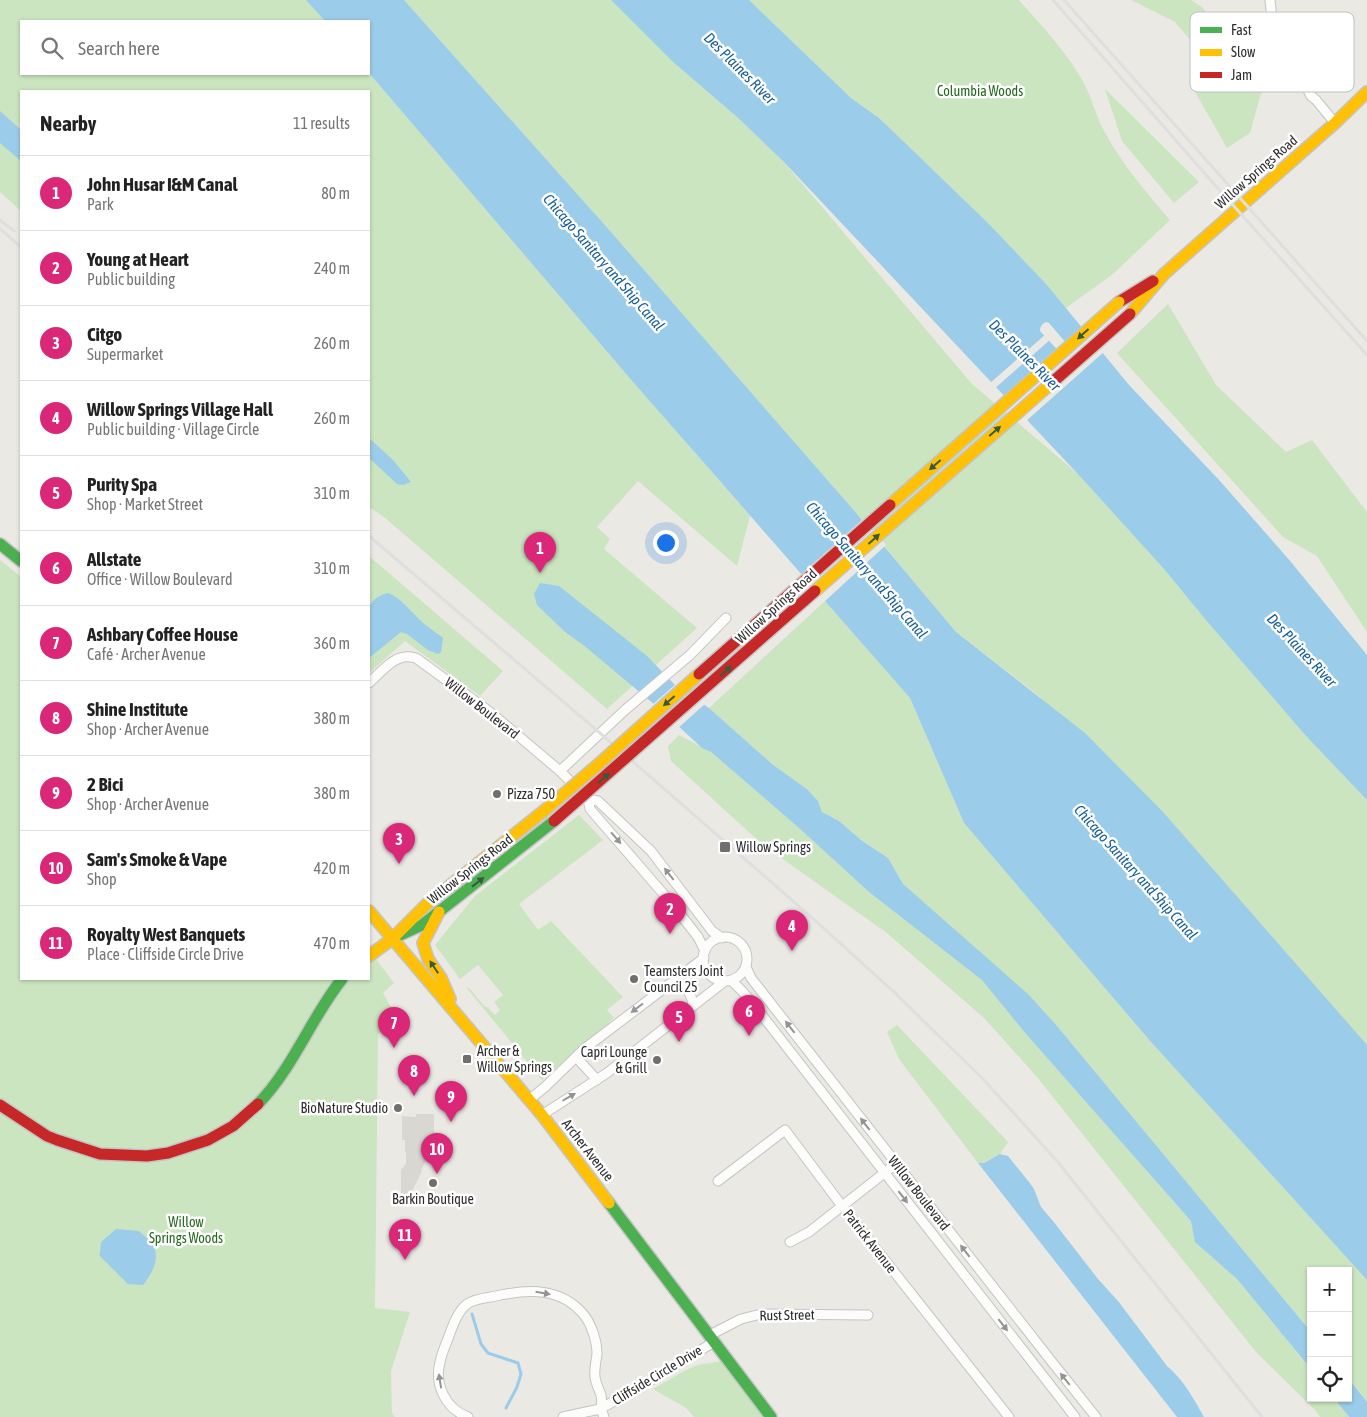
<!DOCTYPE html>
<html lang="en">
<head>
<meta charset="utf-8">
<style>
  :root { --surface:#fff; --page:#f6f6f6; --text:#222; --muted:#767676; --line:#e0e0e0; --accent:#db2777 }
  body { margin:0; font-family:"Asap Condensed",sans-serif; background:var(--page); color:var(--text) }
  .controls { position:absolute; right:15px; bottom:15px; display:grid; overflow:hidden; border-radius:0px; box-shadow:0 1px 4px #0004 }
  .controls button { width:45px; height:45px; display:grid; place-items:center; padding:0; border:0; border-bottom:1px solid var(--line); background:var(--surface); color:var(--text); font:25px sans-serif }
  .you { position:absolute; left:665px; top:542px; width:18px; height:18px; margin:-12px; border:4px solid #fff; border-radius:50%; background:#1a73e8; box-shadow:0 0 0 8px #1a73e833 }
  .badge { display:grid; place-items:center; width:32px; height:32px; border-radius:50%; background:var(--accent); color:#fff; font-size:16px; font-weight:700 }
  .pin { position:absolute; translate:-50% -41px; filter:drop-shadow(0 1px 2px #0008) }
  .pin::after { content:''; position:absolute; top:26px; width:18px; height:15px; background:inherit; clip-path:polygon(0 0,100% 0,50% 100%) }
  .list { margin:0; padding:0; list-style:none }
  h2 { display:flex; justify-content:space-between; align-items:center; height:65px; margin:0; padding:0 20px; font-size:21px }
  h2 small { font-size:16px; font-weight:400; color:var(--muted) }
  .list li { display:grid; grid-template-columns:32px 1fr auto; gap:15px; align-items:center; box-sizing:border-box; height:75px; padding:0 20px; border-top:1px solid var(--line) }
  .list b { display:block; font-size:19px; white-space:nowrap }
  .list p { margin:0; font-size:16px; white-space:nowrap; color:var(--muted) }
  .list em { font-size:16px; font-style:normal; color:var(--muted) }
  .icon { flex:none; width:28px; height:28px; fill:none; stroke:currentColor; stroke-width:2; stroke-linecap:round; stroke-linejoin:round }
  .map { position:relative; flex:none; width:1367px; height:1417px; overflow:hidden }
  .search { position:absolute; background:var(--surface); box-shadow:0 1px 4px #0004; left:20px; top:20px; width:350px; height:55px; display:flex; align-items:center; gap:12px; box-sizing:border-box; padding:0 18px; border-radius:0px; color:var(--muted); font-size:19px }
  .panel { position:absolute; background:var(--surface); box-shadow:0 1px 4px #0004; left:20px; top:90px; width:350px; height:890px; border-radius:0px }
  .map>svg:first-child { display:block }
  .green { fill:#cae5bf }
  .plaza { fill:#d9d7d2 }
  .water { fill:#9bcce9; fill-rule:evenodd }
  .pier { fill:#ebe9e4 }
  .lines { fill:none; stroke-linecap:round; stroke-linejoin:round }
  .stream { stroke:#9bcce9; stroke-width:3 }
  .street-casing { stroke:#c5c4c4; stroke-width:11 }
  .fast-casing { stroke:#c5c4c4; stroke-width:14 }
  .slow-casing { stroke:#c5c4c4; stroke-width:14 }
  .jam-casing { stroke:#c5c4c4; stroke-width:14 }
  .street { stroke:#fcfcfb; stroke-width:9 }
  .fast { stroke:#4caf50; stroke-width:11 }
  .slow { stroke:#ffc107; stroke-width:11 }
  .jam { stroke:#c62828; stroke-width:11 }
  .rail { stroke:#dfdfe0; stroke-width:3 }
  .slow-bridge-casing { stroke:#c5c4c4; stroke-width:14; stroke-linecap:butt }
  .jam-bridge-casing { stroke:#c5c4c4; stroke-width:14; stroke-linecap:butt }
  .slow-bridge { stroke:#ffc107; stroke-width:11 }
  .jam-bridge { stroke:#c62828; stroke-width:11 }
  .oneway { fill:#385a39 }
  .oneway2 { fill:#949494 }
  .poi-dot { fill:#706f6d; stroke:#fff; stroke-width:2 }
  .labels { text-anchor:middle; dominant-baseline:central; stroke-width:5; stroke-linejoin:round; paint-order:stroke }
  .park-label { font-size:14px; fill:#25691e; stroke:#fff }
  .street-label { font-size:14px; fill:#2d2d2d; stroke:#fff }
  .poi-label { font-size:14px; fill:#2d2d2d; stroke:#fff; text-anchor:start }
  .water-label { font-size:15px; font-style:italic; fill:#135d9b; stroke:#fff }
  .key { fill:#fff; stroke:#c0c0c0; stroke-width:1 }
  .key-label { font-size:14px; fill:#2d2d2d }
</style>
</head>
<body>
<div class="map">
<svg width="1367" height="1417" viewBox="0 0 1367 1417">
  <rect width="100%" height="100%" fill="#ebe9e4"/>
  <!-- green -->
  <path class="green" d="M0,0H306L325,21H21V74H369V73L633,382L750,516L737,566L638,481L597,527L610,539L604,549L697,628L607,709L384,517L369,507V91H21V211L0,192Z
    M404,0H611L673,62L737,117L783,161L972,384L1077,473L1164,569L1205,619L1306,736L1367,800V1045L1039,696L956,632L851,507L611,232Z
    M749,0H1019C1041,25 1064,49 1081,78C1091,94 1095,114 1104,131C1122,164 1145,191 1170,220L1113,274L1066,308L1047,285L989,224L879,118L851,98L829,77Z
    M1131,0H1191L1202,7L1267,80L1260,97L1250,133L1227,148L1194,90L1203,55L1175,22Z
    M1105,89L1199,182L1174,203L1122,141Z
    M1168,304L1216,385L1286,452L1312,440L1367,512V632L1317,556L1283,537L1117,353Z
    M369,556L503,671L480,696L405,641L369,673Z
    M0,560L21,577V979H369V950L394,983L383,993L396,1016L378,1034L375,1308L410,1312L391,1371L392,1413L395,1417H0Z
    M825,601L910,698L964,823L1151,1042L1367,1280V1402L1348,1378V1271H1311V1332L1057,1026L903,884L888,858L861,840L839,821L822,812L818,801L808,790L772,764L709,708Z
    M679,735L711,752L799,828L869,892L983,980L1026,1034L1191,1221L1196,1242L1237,1279L1311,1369V1398H1334L1349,1417H1320L1316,1411L1256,1352L1037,1077L985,1019L887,933L763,845L671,761L668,746Z
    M579,815L603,840L519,904L538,930L551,921L623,997L607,1010L614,1018L542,1080L466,987L469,988L485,1007H487L495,1015L500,1010L494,1002L503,995L478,965L460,979L435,945L475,896Z
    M897,1025L1008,1142L1000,1154L983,1163H978L899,1059L887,1032Z
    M722,1361L765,1417H694L686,1408L653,1389L684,1371L698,1365Z"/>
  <!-- plaza -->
  <path class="plaza" d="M416,1114H434V1145L421,1170L422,1171L408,1199L401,1201V1170L406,1164V1153L405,1152V1140H402V1116L416,1117Z"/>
  <!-- water -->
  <path class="water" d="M306,0H404L611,232L851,507L956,632L1085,733L1163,812L1367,1045V1280L1151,1042L964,823L910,698L633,382L369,73V21H325Z
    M611,0H749L851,98L879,118L902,140L989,224L1047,285L1129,385L1220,481L1291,562L1367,655V800L1306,736L1205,619L1164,569L1077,473L783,161L737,117L673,62ZM1046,322L1049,323L1086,366L1081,372L1076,370L1040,331C1040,326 1042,324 1046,322Z
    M0,111L21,130V161L0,143Z
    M369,438L393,460L411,482L403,485L397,484L369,458Z
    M540,583L559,586L647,656L674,684L709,708L772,764L808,790L818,801L822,812L839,821L861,840L888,858L903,884L1029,995L1057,1026L1311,1332V1369L1237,1279L1195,1242L1191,1221L1026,1034L982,980L869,892L799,828L711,752L702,748L662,711L587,648L564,631L537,605L534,594Z
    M388,593C400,598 406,606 415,615C423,624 434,631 443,638L441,652L438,654L428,650L407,634L401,632L369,658V607C373,599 380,595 388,593Z
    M1000,1154L1008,1156L1029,1182L1034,1189L1041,1207L1053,1221L1098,1279L1118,1301L1167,1366C1183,1379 1194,1399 1204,1417H1177L978,1163H984Z
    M116,1229L139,1231C144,1236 150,1240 153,1246C161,1259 151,1275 143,1285L128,1284L99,1255L100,1254L101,1242Z
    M1348,1378L1367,1402V1417H1349L1334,1398H1348Z"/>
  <!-- pier -->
  <path class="pier" d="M1083,325L1105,351L1025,422L1002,397L1058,347L1078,368L1080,369L1081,368L1084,366L1063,343Z
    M1046,334L1051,339L994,389L989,384Z
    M864,518L886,545L823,603L799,576Z
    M677,683L706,703L677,729L652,705Z"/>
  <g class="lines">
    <!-- stream -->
    <path class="stream" d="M472,1314L481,1344L488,1353L518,1363L521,1374L517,1387L506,1408"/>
    <defs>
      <path id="street" d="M1270,0L1272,19L1311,96L1316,100L1335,123
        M369,683C379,674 391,659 404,657C408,656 412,657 416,658L490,712L560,771L588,799L590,809L673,905L698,937L705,951
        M560,771L625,710L690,655L726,618
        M588,799L598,801L651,851L712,931L722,938
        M703 959a22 22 0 1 1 44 0a22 22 0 1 1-44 0Z
        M746,967L751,978L1052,1362L1096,1417
        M674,980C686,985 692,993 693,1006
        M731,980L742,991L754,1005L1075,1417
        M576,1057L597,1080
        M529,1100L545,1087L584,1049L704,958
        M542,1115L607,1073L725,981
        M718,1181L785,1130L842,1206L1009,1417
        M790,1242L809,1232L897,1163
        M710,1335L741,1319L761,1314L868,1315
        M468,1417C446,1409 434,1385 440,1362C442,1352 447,1342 450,1333C454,1323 458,1311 467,1304C476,1298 487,1298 496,1296C528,1289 561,1287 584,1315C592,1325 597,1342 597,1354C596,1362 594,1370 595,1377C596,1384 599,1389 601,1395C603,1405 599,1406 604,1417
        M563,1417L600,1409L636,1389L714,1342"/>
      <path id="fast" d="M0,544L21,561
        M400,935L422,925L554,821
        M258,1104C293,1068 311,1018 342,979
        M609,1203L771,1417"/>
      <path id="slow" d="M1130,314L1164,274L1335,123L1367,92
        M369,911L542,1115L609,1203
        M439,912L423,943L428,959L441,978L450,999
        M369,956L392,939L427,904L545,810"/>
      <path id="jam" d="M1119,302L1153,281
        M0,1105L47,1136L57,1140L100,1154L147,1156L168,1153L208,1140L233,1126L258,1104"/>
    </defs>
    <!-- street casing -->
    <use href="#street" class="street-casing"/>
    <!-- fast casing -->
    <use href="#fast" class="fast-casing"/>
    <!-- slow casing -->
    <use href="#slow" class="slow-casing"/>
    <!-- jam casing -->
    <use href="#jam" class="jam-casing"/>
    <!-- street -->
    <use href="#street" class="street"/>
    <!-- fast -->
    <use href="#fast" class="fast"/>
    <!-- slow -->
    <use href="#slow" class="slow"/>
    <!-- jam -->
    <use href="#jam" class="jam"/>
    <!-- rail -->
    <path class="rail" d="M1053,0L1207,176L1367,355
      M1064,0L1367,341
      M0,220L14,231
      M0,229L21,247
      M369,536L600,733L809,915L894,992L983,1079L1057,1161L1262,1417"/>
    <defs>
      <path id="slow-bridge" d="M890,505L1119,302
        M815,591L1055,380
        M545,810L601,762L699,674"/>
      <path id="jam-bridge" d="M1055,380L1130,314
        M699,674L890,505
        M554,821L815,591"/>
    </defs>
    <!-- slow-bridge casing -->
    <use href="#slow-bridge" class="slow-bridge-casing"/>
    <!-- jam-bridge casing -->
    <use href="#jam-bridge" class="jam-bridge-casing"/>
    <!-- slow-bridge -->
    <use href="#slow-bridge" class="slow-bridge"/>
    <!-- jam-bridge -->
    <use href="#jam-bridge" class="jam-bridge"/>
  </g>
  <!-- one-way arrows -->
  <defs><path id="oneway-solid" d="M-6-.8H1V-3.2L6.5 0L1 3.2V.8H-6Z" transform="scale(1.25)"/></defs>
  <g class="oneway">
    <use href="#oneway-solid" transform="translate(1083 334) rotate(138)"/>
    <use href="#oneway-solid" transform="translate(995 431) rotate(-41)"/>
    <use href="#oneway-solid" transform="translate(935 465) rotate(139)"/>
    <use href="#oneway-solid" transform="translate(874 539) rotate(-42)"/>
    <use href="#oneway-solid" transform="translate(726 671) rotate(-42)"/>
    <use href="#oneway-solid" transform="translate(669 701) rotate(139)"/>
    <use href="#oneway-solid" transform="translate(604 778) rotate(-41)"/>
    <use href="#oneway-solid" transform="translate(478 882) rotate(-38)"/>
    <use href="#oneway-solid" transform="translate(434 967) rotate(-124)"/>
  </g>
  <g class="oneway2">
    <use href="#oneway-solid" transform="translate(616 838) rotate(49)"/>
    <use href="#oneway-solid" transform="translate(669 874) rotate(-128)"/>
    <use href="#oneway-solid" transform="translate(637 1008) rotate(143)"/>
    <use href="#oneway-solid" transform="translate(790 1027) rotate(-128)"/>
    <use href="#oneway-solid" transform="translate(569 1097) rotate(-30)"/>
    <use href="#oneway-solid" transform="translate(865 1124) rotate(-128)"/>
    <use href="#oneway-solid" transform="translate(903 1197) rotate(52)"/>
    <use href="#oneway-solid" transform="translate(965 1251) rotate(-128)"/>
    <use href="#oneway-solid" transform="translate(543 1293) rotate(10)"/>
    <use href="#oneway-solid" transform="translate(1003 1325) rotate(52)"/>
    <use href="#oneway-solid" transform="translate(1065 1379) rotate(-129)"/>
    <use href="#oneway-solid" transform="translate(440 1381) rotate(-99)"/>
  </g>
  <!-- markers -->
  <g class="poi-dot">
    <circle cx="497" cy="794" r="5"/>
    <rect x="719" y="841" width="12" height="12" rx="2.5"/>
    <circle cx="634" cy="979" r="5"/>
    <rect x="462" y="1054" width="10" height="10" rx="2.5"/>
    <circle cx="657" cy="1060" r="5"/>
    <circle cx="398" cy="1108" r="5"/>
    <circle cx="433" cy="1183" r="5"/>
  </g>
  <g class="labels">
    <!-- park labels -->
    <g class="park-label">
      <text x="980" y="91">Columbia Woods</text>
      <text x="186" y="1222">Willow<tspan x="186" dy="16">Springs Woods</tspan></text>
    </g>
    <!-- street labels -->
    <g class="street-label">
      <text transform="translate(1256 172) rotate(-41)">Willow Springs Road</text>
      <text transform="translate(776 606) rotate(-42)">Willow Springs Road</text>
      <text transform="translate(482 708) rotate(38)">Willow Boulevard</text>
      <text transform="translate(470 869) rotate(-38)">Willow Springs Road</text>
      <text transform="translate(588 1150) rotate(52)">Archer Avenue</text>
      <text transform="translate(919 1193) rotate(52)">Willow Boulevard</text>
      <text transform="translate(870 1241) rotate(52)">Patrick Avenue</text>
      <text transform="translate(787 1315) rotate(-1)">Rust Street</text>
      <text transform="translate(657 1375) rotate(-31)">Cliffside Circle Drive</text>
    </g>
    <!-- poi labels -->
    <g class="poi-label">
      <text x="507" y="794">Pizza 750</text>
      <text x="736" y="847">Willow Springs</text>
      <text x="644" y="971">Teamsters Joint<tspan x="644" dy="16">Council 25</tspan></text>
      <text x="477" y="1051">Archer &amp;<tspan x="477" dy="16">Willow Springs</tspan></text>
      <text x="647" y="1052" text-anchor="end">Capri Lounge<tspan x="647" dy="16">&amp; Grill</tspan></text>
      <text x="388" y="1108" text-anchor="end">BioNature Studio</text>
      <text x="433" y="1199" text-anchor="middle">Barkin Boutique</text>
    </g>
    <!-- water labels -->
    <g class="water-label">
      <text transform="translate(740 68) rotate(45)">Des Plaines River</text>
      <text transform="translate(604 262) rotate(49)">Chicago Sanitary and Ship Canal</text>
      <text transform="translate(1025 355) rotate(45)">Des Plaines River</text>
      <text transform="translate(867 570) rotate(49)">Chicago Sanitary and Ship Canal</text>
      <text transform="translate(1302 650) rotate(47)">Des Plaines River</text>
      <text transform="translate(1136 872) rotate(48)">Chicago Sanitary and Ship Canal</text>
    </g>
  </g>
  <!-- legend -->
  <rect x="1190" y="12" width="164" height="80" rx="8" class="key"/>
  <rect x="1200" y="27" width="22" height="6" fill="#4caf50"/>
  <rect x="1200" y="49" width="22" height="7" fill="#ffc107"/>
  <rect x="1200" y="72" width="22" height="6" fill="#c62828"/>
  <g class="key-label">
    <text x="1231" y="35">Fast</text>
    <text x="1231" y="57">Slow</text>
    <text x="1231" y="80">Jam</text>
  </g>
</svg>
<div class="controls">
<button>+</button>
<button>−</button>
<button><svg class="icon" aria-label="locate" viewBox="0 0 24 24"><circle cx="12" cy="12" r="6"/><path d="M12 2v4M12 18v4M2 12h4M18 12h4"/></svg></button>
</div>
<div class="you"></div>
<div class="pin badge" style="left:540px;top:573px">1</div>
<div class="pin badge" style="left:670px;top:934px">2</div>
<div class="pin badge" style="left:399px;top:864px">3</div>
<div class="pin badge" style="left:792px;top:951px">4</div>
<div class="pin badge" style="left:679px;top:1042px">5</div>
<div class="pin badge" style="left:749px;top:1036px">6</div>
<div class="pin badge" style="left:394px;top:1048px">7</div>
<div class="pin badge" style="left:414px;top:1096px">8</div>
<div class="pin badge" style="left:451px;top:1122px">9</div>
<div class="pin badge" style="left:437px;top:1174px">10</div>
<div class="pin badge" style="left:405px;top:1260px">11</div>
<div class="search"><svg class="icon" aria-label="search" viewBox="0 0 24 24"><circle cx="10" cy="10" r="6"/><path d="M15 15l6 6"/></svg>Search here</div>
<section class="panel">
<h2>Nearby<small>11 results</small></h2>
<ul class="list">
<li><span class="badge">1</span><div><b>John Husar I&amp;M Canal</b><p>Park</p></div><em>80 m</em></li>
<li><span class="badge">2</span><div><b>Young at Heart</b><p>Public building</p></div><em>240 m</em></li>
<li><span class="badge">3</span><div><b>Citgo</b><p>Supermarket</p></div><em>260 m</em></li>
<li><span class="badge">4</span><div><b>Willow Springs Village Hall</b><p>Public building · Village Circle</p></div><em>260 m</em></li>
<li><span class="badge">5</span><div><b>Purity Spa</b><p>Shop · Market Street</p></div><em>310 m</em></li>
<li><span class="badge">6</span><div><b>Allstate</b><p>Office · Willow Boulevard</p></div><em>310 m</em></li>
<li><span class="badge">7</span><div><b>Ashbary Coffee House</b><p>Café · Archer Avenue</p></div><em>360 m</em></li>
<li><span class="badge">8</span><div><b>Shine Institute</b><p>Shop · Archer Avenue</p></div><em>380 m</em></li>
<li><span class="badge">9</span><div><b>2 Bici</b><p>Shop · Archer Avenue</p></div><em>380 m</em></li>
<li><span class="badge">10</span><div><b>Sam's Smoke &amp; Vape</b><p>Shop</p></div><em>420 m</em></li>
<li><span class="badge">11</span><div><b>Royalty West Banquets</b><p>Place · Cliffside Circle Drive</p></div><em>470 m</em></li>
</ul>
</section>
</div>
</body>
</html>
